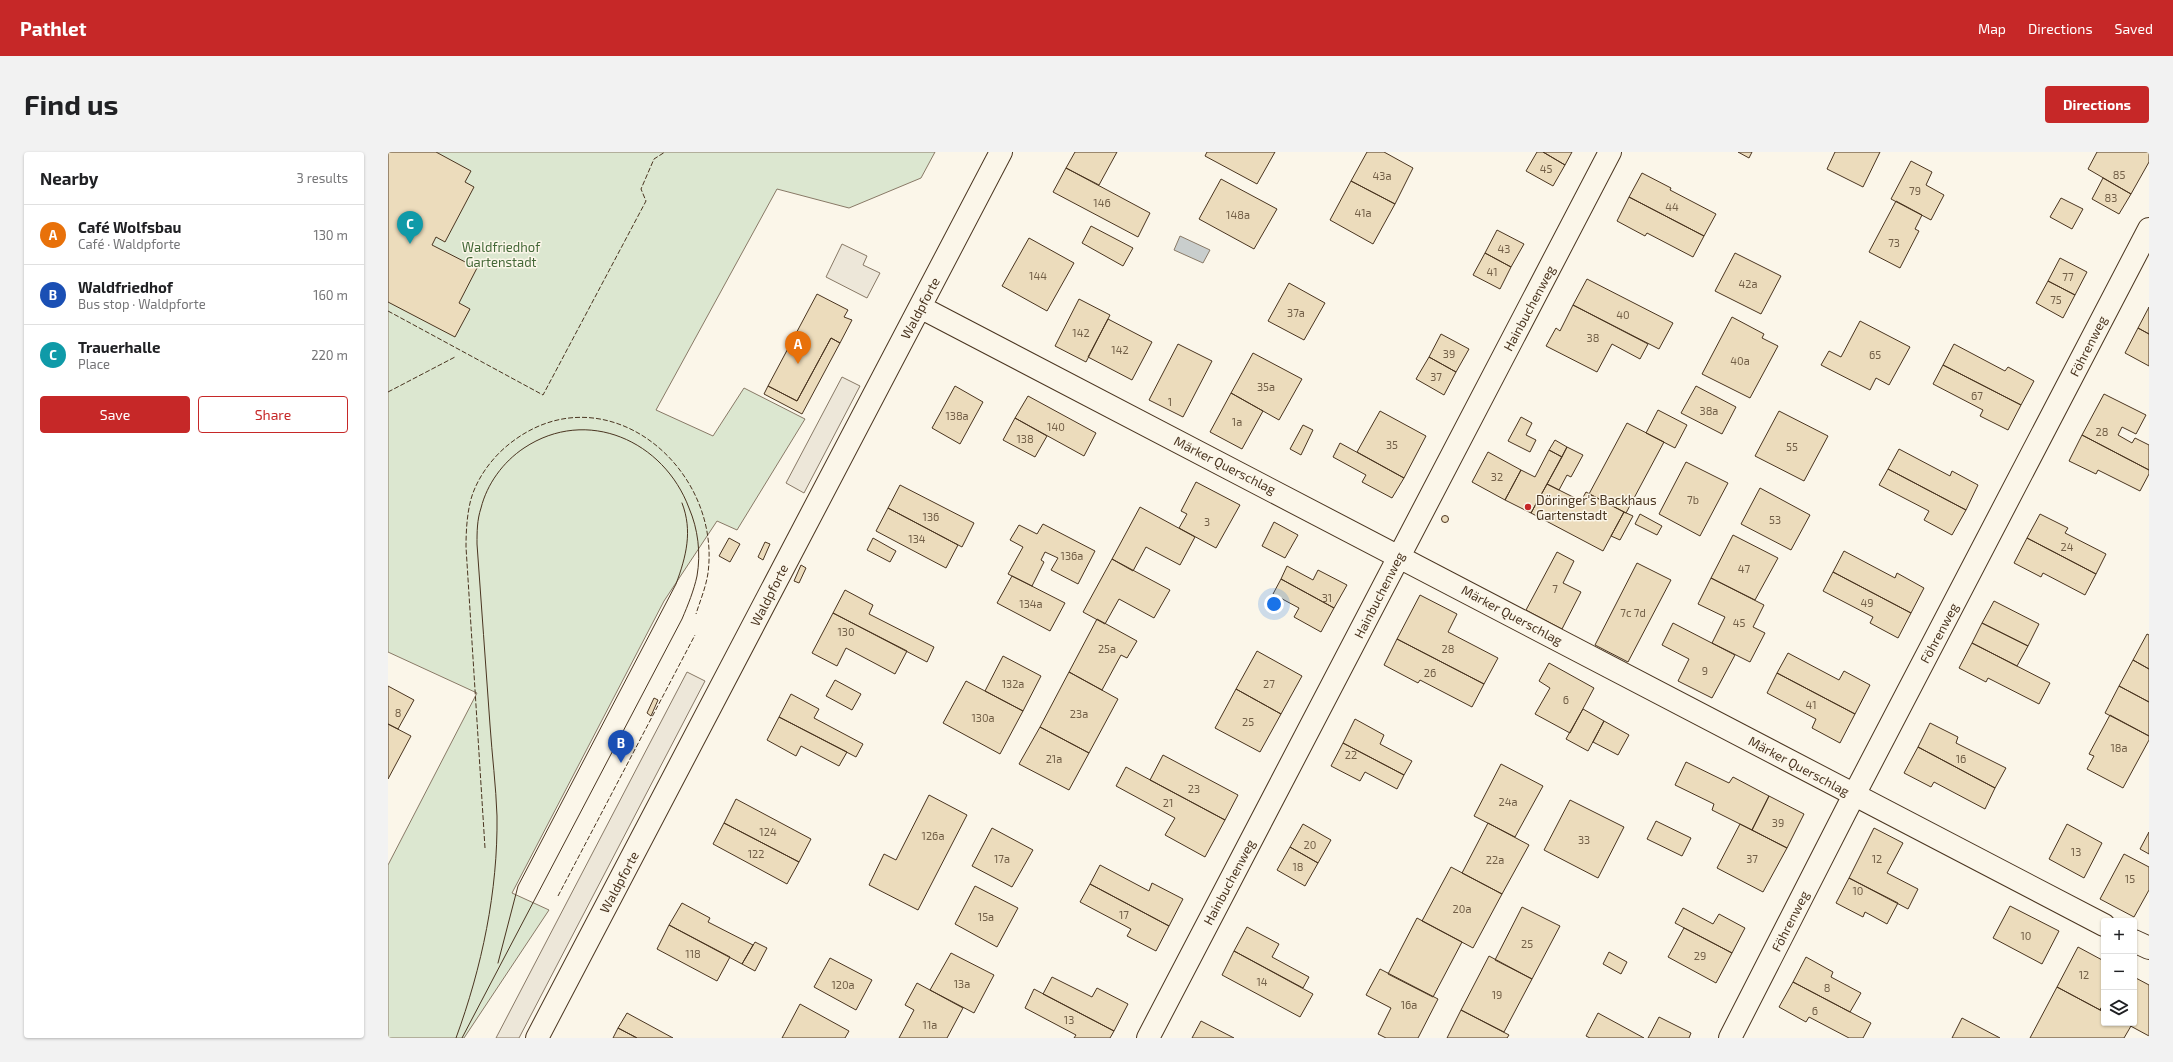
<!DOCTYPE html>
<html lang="en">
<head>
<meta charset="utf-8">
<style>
  :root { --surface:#fff; --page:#f2f2f2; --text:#202124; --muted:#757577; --line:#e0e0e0; --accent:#c62828 }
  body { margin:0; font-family:"Exo 2",sans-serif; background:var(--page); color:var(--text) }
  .controls { position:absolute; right:12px; bottom:12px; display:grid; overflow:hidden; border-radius:4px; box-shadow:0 1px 3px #0004 }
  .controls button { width:36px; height:36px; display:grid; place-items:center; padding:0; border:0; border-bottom:1px solid var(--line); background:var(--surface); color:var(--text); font:20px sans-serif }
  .you { position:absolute; left:886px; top:452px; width:14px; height:14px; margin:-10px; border:3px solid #fff; border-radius:50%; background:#1a73e8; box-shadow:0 0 0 6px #1a73e833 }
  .badge { display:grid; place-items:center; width:26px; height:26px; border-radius:50%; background:var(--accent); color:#fff; font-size:13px; font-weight:700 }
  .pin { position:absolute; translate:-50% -33px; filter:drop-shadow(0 1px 2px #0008) }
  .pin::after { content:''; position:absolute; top:21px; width:14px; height:12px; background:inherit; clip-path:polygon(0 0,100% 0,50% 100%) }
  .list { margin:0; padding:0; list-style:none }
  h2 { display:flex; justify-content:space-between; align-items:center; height:52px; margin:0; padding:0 16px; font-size:17px }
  h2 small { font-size:13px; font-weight:400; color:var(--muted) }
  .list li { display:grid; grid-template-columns:26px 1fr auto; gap:12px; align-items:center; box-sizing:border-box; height:60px; padding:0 16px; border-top:1px solid var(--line) }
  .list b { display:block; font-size:15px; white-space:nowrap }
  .list p { margin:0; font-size:13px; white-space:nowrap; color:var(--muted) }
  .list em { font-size:13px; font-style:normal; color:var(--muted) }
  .actions { display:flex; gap:8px; padding:12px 16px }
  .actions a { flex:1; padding:9px 0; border:1px solid var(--accent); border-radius:4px; text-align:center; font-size:14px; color:var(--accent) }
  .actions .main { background:var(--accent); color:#fff }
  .icon { flex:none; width:22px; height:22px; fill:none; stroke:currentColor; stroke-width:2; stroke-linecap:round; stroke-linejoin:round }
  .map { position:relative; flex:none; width:1761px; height:886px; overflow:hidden; border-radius:4px }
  header { display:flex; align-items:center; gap:24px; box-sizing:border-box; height:56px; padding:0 20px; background:var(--accent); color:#fff }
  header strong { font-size:19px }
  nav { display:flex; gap:22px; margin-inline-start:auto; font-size:14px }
  .intro { display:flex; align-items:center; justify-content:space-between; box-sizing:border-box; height:96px; padding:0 24px }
  h1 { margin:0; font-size:28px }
  .button { padding:10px 18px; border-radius:4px; background:var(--accent); color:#fff; font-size:14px; font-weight:700 }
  main { display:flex; gap:24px; padding:0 24px }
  aside { flex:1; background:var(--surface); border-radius:4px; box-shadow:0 1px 3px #0004 }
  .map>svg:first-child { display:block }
  .green { fill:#dce7d0; stroke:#887966 }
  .parking { fill:#ede7d9; stroke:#887966 }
  .water { fill:#c9cecd; stroke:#887966 }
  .building { fill:#ecdcbc; stroke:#4a3520 }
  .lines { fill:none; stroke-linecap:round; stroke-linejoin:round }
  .minor-casing { stroke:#4a3520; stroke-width:24 }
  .minor { stroke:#fbf6e9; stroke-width:22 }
  .tram { stroke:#4a3520; stroke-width:1 }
  .fence { stroke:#4a3520; stroke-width:1; stroke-dasharray:5 2; stroke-linecap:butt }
  .poi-dot { fill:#c62828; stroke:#fbf6e9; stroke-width:1.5 }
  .labels { text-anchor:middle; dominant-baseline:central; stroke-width:3; stroke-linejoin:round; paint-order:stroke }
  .number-label { font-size:11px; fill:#725f47 }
  .park-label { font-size:13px; fill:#436837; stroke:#fbf6e9 }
  .street-label { font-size:13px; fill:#4a3520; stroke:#fbf6e9 }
  .poi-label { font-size:13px; fill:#4a3520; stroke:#fbf6e9; text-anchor:start }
</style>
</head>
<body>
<header>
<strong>Pathlet</strong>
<nav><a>Map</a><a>Directions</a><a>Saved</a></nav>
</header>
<div class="intro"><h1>Find us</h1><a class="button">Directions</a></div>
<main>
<aside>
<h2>Nearby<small>3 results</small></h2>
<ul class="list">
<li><span class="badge" style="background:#e8710a">A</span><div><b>Café Wolfsbau</b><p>Café · Waldpforte</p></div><em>130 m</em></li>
<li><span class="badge" style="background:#1a4fb4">B</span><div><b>Waldfriedhof</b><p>Bus stop · Waldpforte</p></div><em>160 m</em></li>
<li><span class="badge" style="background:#0f9aa8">C</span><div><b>Trauerhalle</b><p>Place</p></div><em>220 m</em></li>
</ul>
<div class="actions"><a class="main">Save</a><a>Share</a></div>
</aside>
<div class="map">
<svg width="1761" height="886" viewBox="0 0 1761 886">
  <rect width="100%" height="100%" fill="#fbf6e9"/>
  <!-- green -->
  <path class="green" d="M0,0H547L533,26L461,56L389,37L268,258L325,284L356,236L417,267L349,378L329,369L276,449L124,741L161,758L76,886H0V713L89,541L0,500Z"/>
  <!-- parking -->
  <path class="parking" d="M454,92L479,104L475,113L492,121L479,146L438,125Z
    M454,225L472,234L416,341L398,331Z
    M299,520L317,529L131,886H108Z"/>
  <!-- water -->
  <path class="water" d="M792,84L822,98L815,111L786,98Z"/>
  <!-- building -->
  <path class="building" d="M0,0H48L83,19L77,30L86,35L57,90L48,85L44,93L89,116L71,151L82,157L67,185L0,150Z
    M687,0H729L711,33L678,16Z
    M819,0H887L869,32L817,4Z
    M979,0H996L1025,16L1007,52L963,29Z
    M1149,0H1155L1177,13L1165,34L1138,19Z
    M1155,0H1184L1177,13Z
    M1350,0H1364L1361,6Z
    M1447,0H1492L1475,35L1439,17Z
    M1709,0H1761V10L1743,42L1700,17Z
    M1523,9L1544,20L1538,33L1556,43L1543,68L1503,47Z
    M678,16L762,61L750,85L665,40Z
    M1254,21L1283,36L1282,38L1328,62L1316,84L1241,45Z
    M1715,26L1743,42L1731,62L1704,47Z
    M833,27L889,57L866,97L811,67Z
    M963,29L1007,52L985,92L942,68Z
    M1241,45L1316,84L1305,105L1259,81L1257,84L1229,69Z
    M1673,46L1695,57L1684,77L1662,65Z
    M1508,49L1534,63L1527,77L1531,79L1512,116L1481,100Z
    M703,74L745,96L735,114L694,91Z
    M1109,78L1136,92L1123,115L1097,101Z
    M641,86L686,111L659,159L614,134Z
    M1097,101L1123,115L1112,137L1085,123Z
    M1347,101L1393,124L1373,162L1327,139Z
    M1672,106L1699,120L1687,143L1660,129Z
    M1199,127L1285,171L1271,197L1185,153Z
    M1660,129L1687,143L1675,166L1648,151Z
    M901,131L937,151L916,188L880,169Z
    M429,142L460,158L456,165L464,168L452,191L443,186L409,249L380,234Z
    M691,147L722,163L698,210L667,194Z
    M1185,153L1260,192L1252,207L1224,192L1209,220L1158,194L1168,176L1172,179Z
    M1761,155V182L1750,176Z
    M1344,165L1376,182L1374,186L1390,194L1362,246L1314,222Z
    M720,167L764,190L744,228L700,205Z
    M1472,169L1522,195L1501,233L1488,226L1482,238L1433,213L1441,199L1453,205Z
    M1750,176L1761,182V214L1737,201Z
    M1053,182L1081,197L1068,220L1041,205Z
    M443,186L452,191L414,262L376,242L380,234L409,249Z
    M790,192L824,209L795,265L761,248Z
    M1566,192L1617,219L1620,215L1646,229L1633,253L1555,213Z
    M865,201L914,227L891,268L843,241Z
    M1041,205L1068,220L1056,243L1028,227Z
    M1555,213L1633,253L1620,278L1592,264L1595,258L1545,232Z
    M567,234L595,250L572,292L544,276Z
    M1308,234L1348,255L1334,282L1293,261Z
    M843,241L875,259L854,297L822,280Z
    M1716,242L1758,263L1748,282L1734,275L1730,283L1744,291L1747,286L1761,293V318L1694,283Z
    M640,244L708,281L696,304L627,266Z
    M1270,258L1299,273L1287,296L1258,281Z
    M992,259L1038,284L1016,326L969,300Z
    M1391,259L1440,284L1416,329L1367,304Z
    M1133,265L1144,271L1138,283L1148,288L1142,300L1120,289Z
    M627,266L659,284L647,305L615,288Z
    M1239,271L1276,290L1238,361L1201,342Z
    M915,273L925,278L913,303L902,297Z
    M1694,283L1761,318V322L1752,339L1710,318L1708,322L1681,309Z
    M1167,288L1179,295L1174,305L1161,298Z
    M952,291L1016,326L1004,346L974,330L978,323L945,305Z
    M1179,295L1195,303L1183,325L1179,323L1171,338L1159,332Z
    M1511,297L1562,324L1564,319L1590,333L1578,358L1500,317Z
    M1161,298L1174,305L1143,361L1117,348L1133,318L1147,325Z
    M1100,300L1133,318L1117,348L1084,330Z
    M1298,310L1340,331L1312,384L1271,362Z
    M1500,317L1578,358L1564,383L1536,368L1541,359L1491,333Z
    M808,330L852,353L828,396L791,376L799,362L793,359Z
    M1159,332L1193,349L1198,340L1236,360L1215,399L1143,361Z
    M512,333L586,371L574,395L500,356Z
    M1372,336L1422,363L1403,398L1353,372Z
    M752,355L807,385L792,413L758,395L745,419L724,407Z
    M500,356L570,393L558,416L488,379Z
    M1236,360L1245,364L1232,388L1223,384Z
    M1252,362L1274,374L1269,383L1247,372Z
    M1652,362L1680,376L1677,381L1718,402L1708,422L1639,386Z
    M1053.5 367a3.5 3.5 0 1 1 7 0a3.5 3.5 0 1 1-7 0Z
    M886,370L910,383L897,406L874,394Z
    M655,372L707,399L690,432L663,418L670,406L657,400L653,408L656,410L644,434L620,422L635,395L622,388L631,373L649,382Z
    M1345,383L1390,406L1367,448L1323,426Z
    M341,386L352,392L342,410L331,404Z
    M485,386L508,399L502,410L479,398Z
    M1639,386L1708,422L1697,443L1655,421L1653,425L1626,411Z
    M377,390L382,392L375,408L370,405Z
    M1456,399L1507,426L1509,421L1536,436L1523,461L1445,420Z
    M1169,400L1186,409L1175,431L1193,440L1174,477L1138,458Z
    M724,407L782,438L766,466L731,447L717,472L695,460Z
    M1249,411L1283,428L1240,510L1207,493Z
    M413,413L418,416L411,431L406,429Z
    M899,414L925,428L930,418L959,433L946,456L893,427Z
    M1445,420L1523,461L1510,486L1482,471L1485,465L1435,439Z
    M624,424L677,451L662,479L609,451Z
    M1323,426L1376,453L1365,475L1377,481L1362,510L1324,491L1337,465L1310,452Z
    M893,427L946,456L933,480L906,465L911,456L885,442Z
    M457,438L485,453L481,462L546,495L539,510L445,461Z
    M1032,443L1069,462L1060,480L1110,506L1096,532L1009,487Z
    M1606,449L1651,472L1640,494L1594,471Z
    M445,461L519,499L507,522L458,496L449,514L424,501Z
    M709,467L749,489L739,506L733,503L714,538L681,520Z
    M1285,471L1347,503L1324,546L1290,529L1301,507L1274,493Z
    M1594,471L1640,494L1629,514L1584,491Z
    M1759,482L1761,483V517L1745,508Z
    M1009,487L1096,532L1084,555L1032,528L1030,531L996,513Z
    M1584,491L1662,531L1651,552L1600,526L1598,530L1571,516Z
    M869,499L914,524L893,562L848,537Z
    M1400,501L1451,528L1456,519L1482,533L1467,562L1389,521Z
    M615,504L653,524L635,559L597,539Z
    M1745,508L1761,517V550L1731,534Z
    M1161,511L1206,536L1182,581L1147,562L1162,536L1151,529Z
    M681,520L730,547L701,601L652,575Z
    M1389,521L1467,562L1452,591L1424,576L1428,567L1379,541Z
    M447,528L473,542L464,558L438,544Z
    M578,529L635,559L612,602L555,571Z
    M0,534L26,548L10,577L0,572Z
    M1731,534L1761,550V584L1717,561Z
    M848,537L893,562L872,600L827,576Z
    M403,542L431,557L426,566L475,592L468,605L391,565Z
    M266,546L270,548L263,564L259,561Z
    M1195,557L1216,569L1200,599L1178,587Z
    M1722,563L1761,584V588L1735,636L1699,617L1706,604L1701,602Z
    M391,565L459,600L451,614L413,594L408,604L379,588Z
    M967,567L996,583L992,592L1024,609L1016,623L955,591Z
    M1216,569L1241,583L1230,603L1205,590Z
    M1542,571L1570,585L1568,591L1618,616L1607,636L1530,595Z
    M0,572L23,584L0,627Z
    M652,575L701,601L681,638L631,612Z
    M955,591L1016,623L1009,637L977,620L972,629L943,614Z
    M1530,595L1607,636L1597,657L1546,630L1543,635L1516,621Z
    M775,603L850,643L837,668L762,628Z
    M1298,610L1341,631L1345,625L1381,644L1364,678L1324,658L1326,652L1287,633Z
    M1113,612L1155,634L1127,685L1086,664Z
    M738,615L837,668L817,705L777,683L787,666L728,634Z
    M541,643L579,663L530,758L481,733L496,702L508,708Z
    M1381,644L1416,662L1399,696L1364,678Z
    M348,647L423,687L411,710L336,671Z
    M1182,648L1236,675L1210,726L1156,698Z
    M1268,669L1303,686L1294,704L1259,687Z
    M336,671L411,710L399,732L325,692Z
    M1100,671L1141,693L1114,742L1074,721Z
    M915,672L943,688L930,711L902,695Z
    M1352,672L1399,696L1375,740L1329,716Z
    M1679,672L1714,691L1696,726L1661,707Z
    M604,676L645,698L624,735L584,714Z
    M1486,676L1515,691L1499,721L1530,737L1520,757L1461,726Z
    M1761,680V702L1752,697Z
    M902,695L930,711L917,734L889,718Z
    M1736,702L1761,715V738L1746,765L1712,747Z
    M712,713L761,739L764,731L795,747L781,774L702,732Z
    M1063,715L1114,742L1085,796L1034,769Z
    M1461,726L1510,751L1499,772L1477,760L1475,765L1448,751Z
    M702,732L781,774L768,799L739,784L743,777L692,750Z
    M587,734L630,756L609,795L567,772Z
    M294,751L322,766L320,770L365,793L354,812L281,773Z
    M1622,754L1671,779L1654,812L1605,786Z
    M1134,755L1172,774L1144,827L1107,808Z
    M1295,756L1325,772L1331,762L1357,776L1344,801L1287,771Z
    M1029,766L1074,790L1045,845L1000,822Z
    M281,773L342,805L329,829L269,797Z
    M859,775L891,792L884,805L921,825L915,836L846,799Z
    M1296,776L1344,801L1328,831L1280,805Z
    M367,790L379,796L367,819L354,812Z
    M1690,795L1716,809V851L1712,858L1669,835Z
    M846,799L925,842L912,865L834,823Z
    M1221,800L1239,810L1233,822L1215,812Z
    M563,801L606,823L586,861L542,838Z
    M1101,804L1144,827L1116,880L1073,858Z
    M1418,805L1445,820L1443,825L1473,841L1462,860L1405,830Z
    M442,806L484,828L468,858L426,835Z
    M992,817L1050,847L1030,886H998L990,882L1003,856L978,843Z
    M664,825L704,845L709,836L740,852L726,879L655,842Z
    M1746,825L1761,833V884L1737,871H1746Z
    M1405,830L1483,871L1475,886H1461L1421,865L1418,870L1391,855Z
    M529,831L575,856L559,886H511L526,858L517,853Z
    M1669,835L1716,860V871H1737L1743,874L1736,886H1642Z
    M646,837L726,879L722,886H686L688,883L637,856Z
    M1716,851V860L1712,858Z
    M412,852L461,879L457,886H394Z
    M1073,858L1121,883L1119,886H1059Z
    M239,861L285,886H249L230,876Z
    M1210,861L1256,886H1202L1198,884Z
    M1271,865L1303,881L1301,886H1260Z
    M1574,866L1612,886H1564Z
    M813,869L846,886H804Z
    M230,876L249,886H225Z"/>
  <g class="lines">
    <defs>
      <path id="minor" d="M532,155L1716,773
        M1746,789L1761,796
        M149,886L613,0
        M760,886L1222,0
        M1342,886L1466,643L1761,77"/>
    </defs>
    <!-- minor casing -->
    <use href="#minor" class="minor-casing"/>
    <!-- minor -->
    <use href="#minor" class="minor"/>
    <!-- tram -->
    <path class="tram" d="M110,811L130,734L288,432C298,405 305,379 294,351
      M68,886C94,815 110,739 109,664C108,634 104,603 102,573C98,513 93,452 89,392C89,380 89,368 93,356C99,332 115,310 136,296C199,254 276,289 301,356C310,377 313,401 309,424C306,438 300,453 294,467L74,886"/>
    <!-- fence -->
    <path class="fence" d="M0,159L155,243L258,49L253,37L266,7L277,0
      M0,240L67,205
      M97,696L78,395C78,379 79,362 83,347C89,326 104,306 120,293C214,216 334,313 320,421C318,435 312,449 308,462
      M170,744L307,483"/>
  </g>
  <!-- markers -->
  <circle class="poi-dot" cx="1140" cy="355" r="4"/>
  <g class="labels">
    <!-- number labels -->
    <g class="number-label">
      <text x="1158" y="16">45</text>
      <text x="1731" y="22">85</text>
      <text x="994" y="23">43a</text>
      <text x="1527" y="38">79</text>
      <text x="1723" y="45">83</text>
      <text x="714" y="50">146</text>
      <text x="1284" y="54">44</text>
      <text x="975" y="60">41a</text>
      <text x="850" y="62">148a</text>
      <text x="1506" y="90">73</text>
      <text x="1116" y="96">43</text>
      <text x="1104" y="119">41</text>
      <text x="650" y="123">144</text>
      <text x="1680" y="124">77</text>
      <text x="1360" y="131">42a</text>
      <text x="1668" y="147">75</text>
      <text x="908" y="160">37a</text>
      <text x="1235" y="162">40</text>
      <text x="693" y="180">142</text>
      <text x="1205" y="185">38</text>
      <text x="732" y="197">142</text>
      <text x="1061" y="201">39</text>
      <text x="1487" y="202">65</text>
      <text x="1352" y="208">40a</text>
      <text x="1048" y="224">37</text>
      <text x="878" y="234">35a</text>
      <text x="1589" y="243">67</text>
      <text x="782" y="249">1</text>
      <text x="1321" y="258">38a</text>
      <text x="569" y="263">138a</text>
      <text x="849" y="269">1a</text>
      <text x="668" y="274">140</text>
      <text x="1714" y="279">28</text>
      <text x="637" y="286">138</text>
      <text x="1004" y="292">35</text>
      <text x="1404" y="294">55</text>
      <text x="1109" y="324">32</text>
      <text x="1305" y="347">7b</text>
      <text x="543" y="364">136</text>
      <text x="1387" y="367">53</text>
      <text x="819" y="369">3</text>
      <text x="529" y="386">134</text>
      <text x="1679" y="394">24</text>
      <text x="684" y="403">136a</text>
      <text x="1356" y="416">47</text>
      <text x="1167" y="436">7</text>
      <text x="939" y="445">31</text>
      <text x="1479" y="450">49</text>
      <text x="643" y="451">134a</text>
      <text x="1245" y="460">7c 7d</text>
      <text x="1351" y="470">45</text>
      <text x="458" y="479">130</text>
      <text x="719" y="496">25a</text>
      <text x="1060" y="496">28</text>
      <text x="1317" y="518">9</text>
      <text x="1042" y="520">26</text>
      <text x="625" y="531">132a</text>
      <text x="881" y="531">27</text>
      <text x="1178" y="547">6</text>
      <text x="1423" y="552">41</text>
      <text x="10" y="560">8</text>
      <text x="691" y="561">23a</text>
      <text x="595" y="565">130a</text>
      <text x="860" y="569">25</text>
      <text x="1731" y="595">18a</text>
      <text x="963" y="602">22</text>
      <text x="666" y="606">21a</text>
      <text x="1573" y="606">16</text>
      <text x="806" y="636">23</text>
      <text x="1120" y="649">24a</text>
      <text x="780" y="650">21</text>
      <text x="1390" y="670">39</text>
      <text x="380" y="679">124</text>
      <text x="545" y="683">126a</text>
      <text x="1196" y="687">33</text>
      <text x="922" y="692">20</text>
      <text x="1688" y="699">13</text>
      <text x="368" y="701">122</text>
      <text x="614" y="706">17a</text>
      <text x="1364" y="706">37</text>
      <text x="1489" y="706">12</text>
      <text x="1107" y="707">22a</text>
      <text x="910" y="714">18</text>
      <text x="1742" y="726">15</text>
      <text x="1470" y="738">10</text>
      <text x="1074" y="756">20a</text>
      <text x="736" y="762">17</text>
      <text x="598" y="764">15a</text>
      <text x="1638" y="783">10</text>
      <text x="1139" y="791">25</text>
      <text x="305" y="801">118</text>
      <text x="1312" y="803">29</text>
      <text x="1696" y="822">12</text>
      <text x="874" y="829">14</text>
      <text x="574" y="831">13a</text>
      <text x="455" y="832">120a</text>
      <text x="1439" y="835">8</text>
      <text x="1109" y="842">19</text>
      <text x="1021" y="852">16a</text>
      <text x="1427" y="858">6</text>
      <text x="681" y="867">13</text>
      <text x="542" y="872">11a</text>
    </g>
    <!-- park labels -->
    <g class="park-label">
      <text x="113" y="95">Waldfriedhof<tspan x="113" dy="15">Gartenstadt</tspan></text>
    </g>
    <!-- street labels -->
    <g class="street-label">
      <text transform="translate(532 156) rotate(-62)">Waldpforte</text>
      <text transform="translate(1141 156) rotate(-62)">Hainbuchenweg</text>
      <text transform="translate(1700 194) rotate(-63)">Föhrenweg</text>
      <text transform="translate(837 313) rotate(27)">Märker Querschlag</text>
      <text transform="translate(381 443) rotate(-63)">Waldpforte</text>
      <text transform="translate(991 443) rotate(-63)">Hainbuchenweg</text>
      <text transform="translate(1124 463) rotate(28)">Märker Querschlag</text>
      <text transform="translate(1551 481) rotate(-62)">Föhrenweg</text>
      <text transform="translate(1411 614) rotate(28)">Märker Querschlag</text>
      <text transform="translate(231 730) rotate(-62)">Waldpforte</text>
      <text transform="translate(841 730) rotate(-62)">Hainbuchenweg</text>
      <text transform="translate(1402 769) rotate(-63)">Föhrenweg</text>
    </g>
    <!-- poi labels -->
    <g class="poi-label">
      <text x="1148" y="348">Döringer's Backhaus<tspan x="1148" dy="15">Gartenstadt</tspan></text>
    </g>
  </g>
</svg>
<div class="controls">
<button>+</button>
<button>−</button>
<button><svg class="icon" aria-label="layers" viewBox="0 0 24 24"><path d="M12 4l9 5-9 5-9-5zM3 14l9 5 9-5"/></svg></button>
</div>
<div class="you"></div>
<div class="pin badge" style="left:410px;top:212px;background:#e8710a">A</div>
<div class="pin badge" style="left:233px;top:611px;background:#1a4fb4">B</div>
<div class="pin badge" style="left:22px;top:92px;background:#0f9aa8">C</div>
</div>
</main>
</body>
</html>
